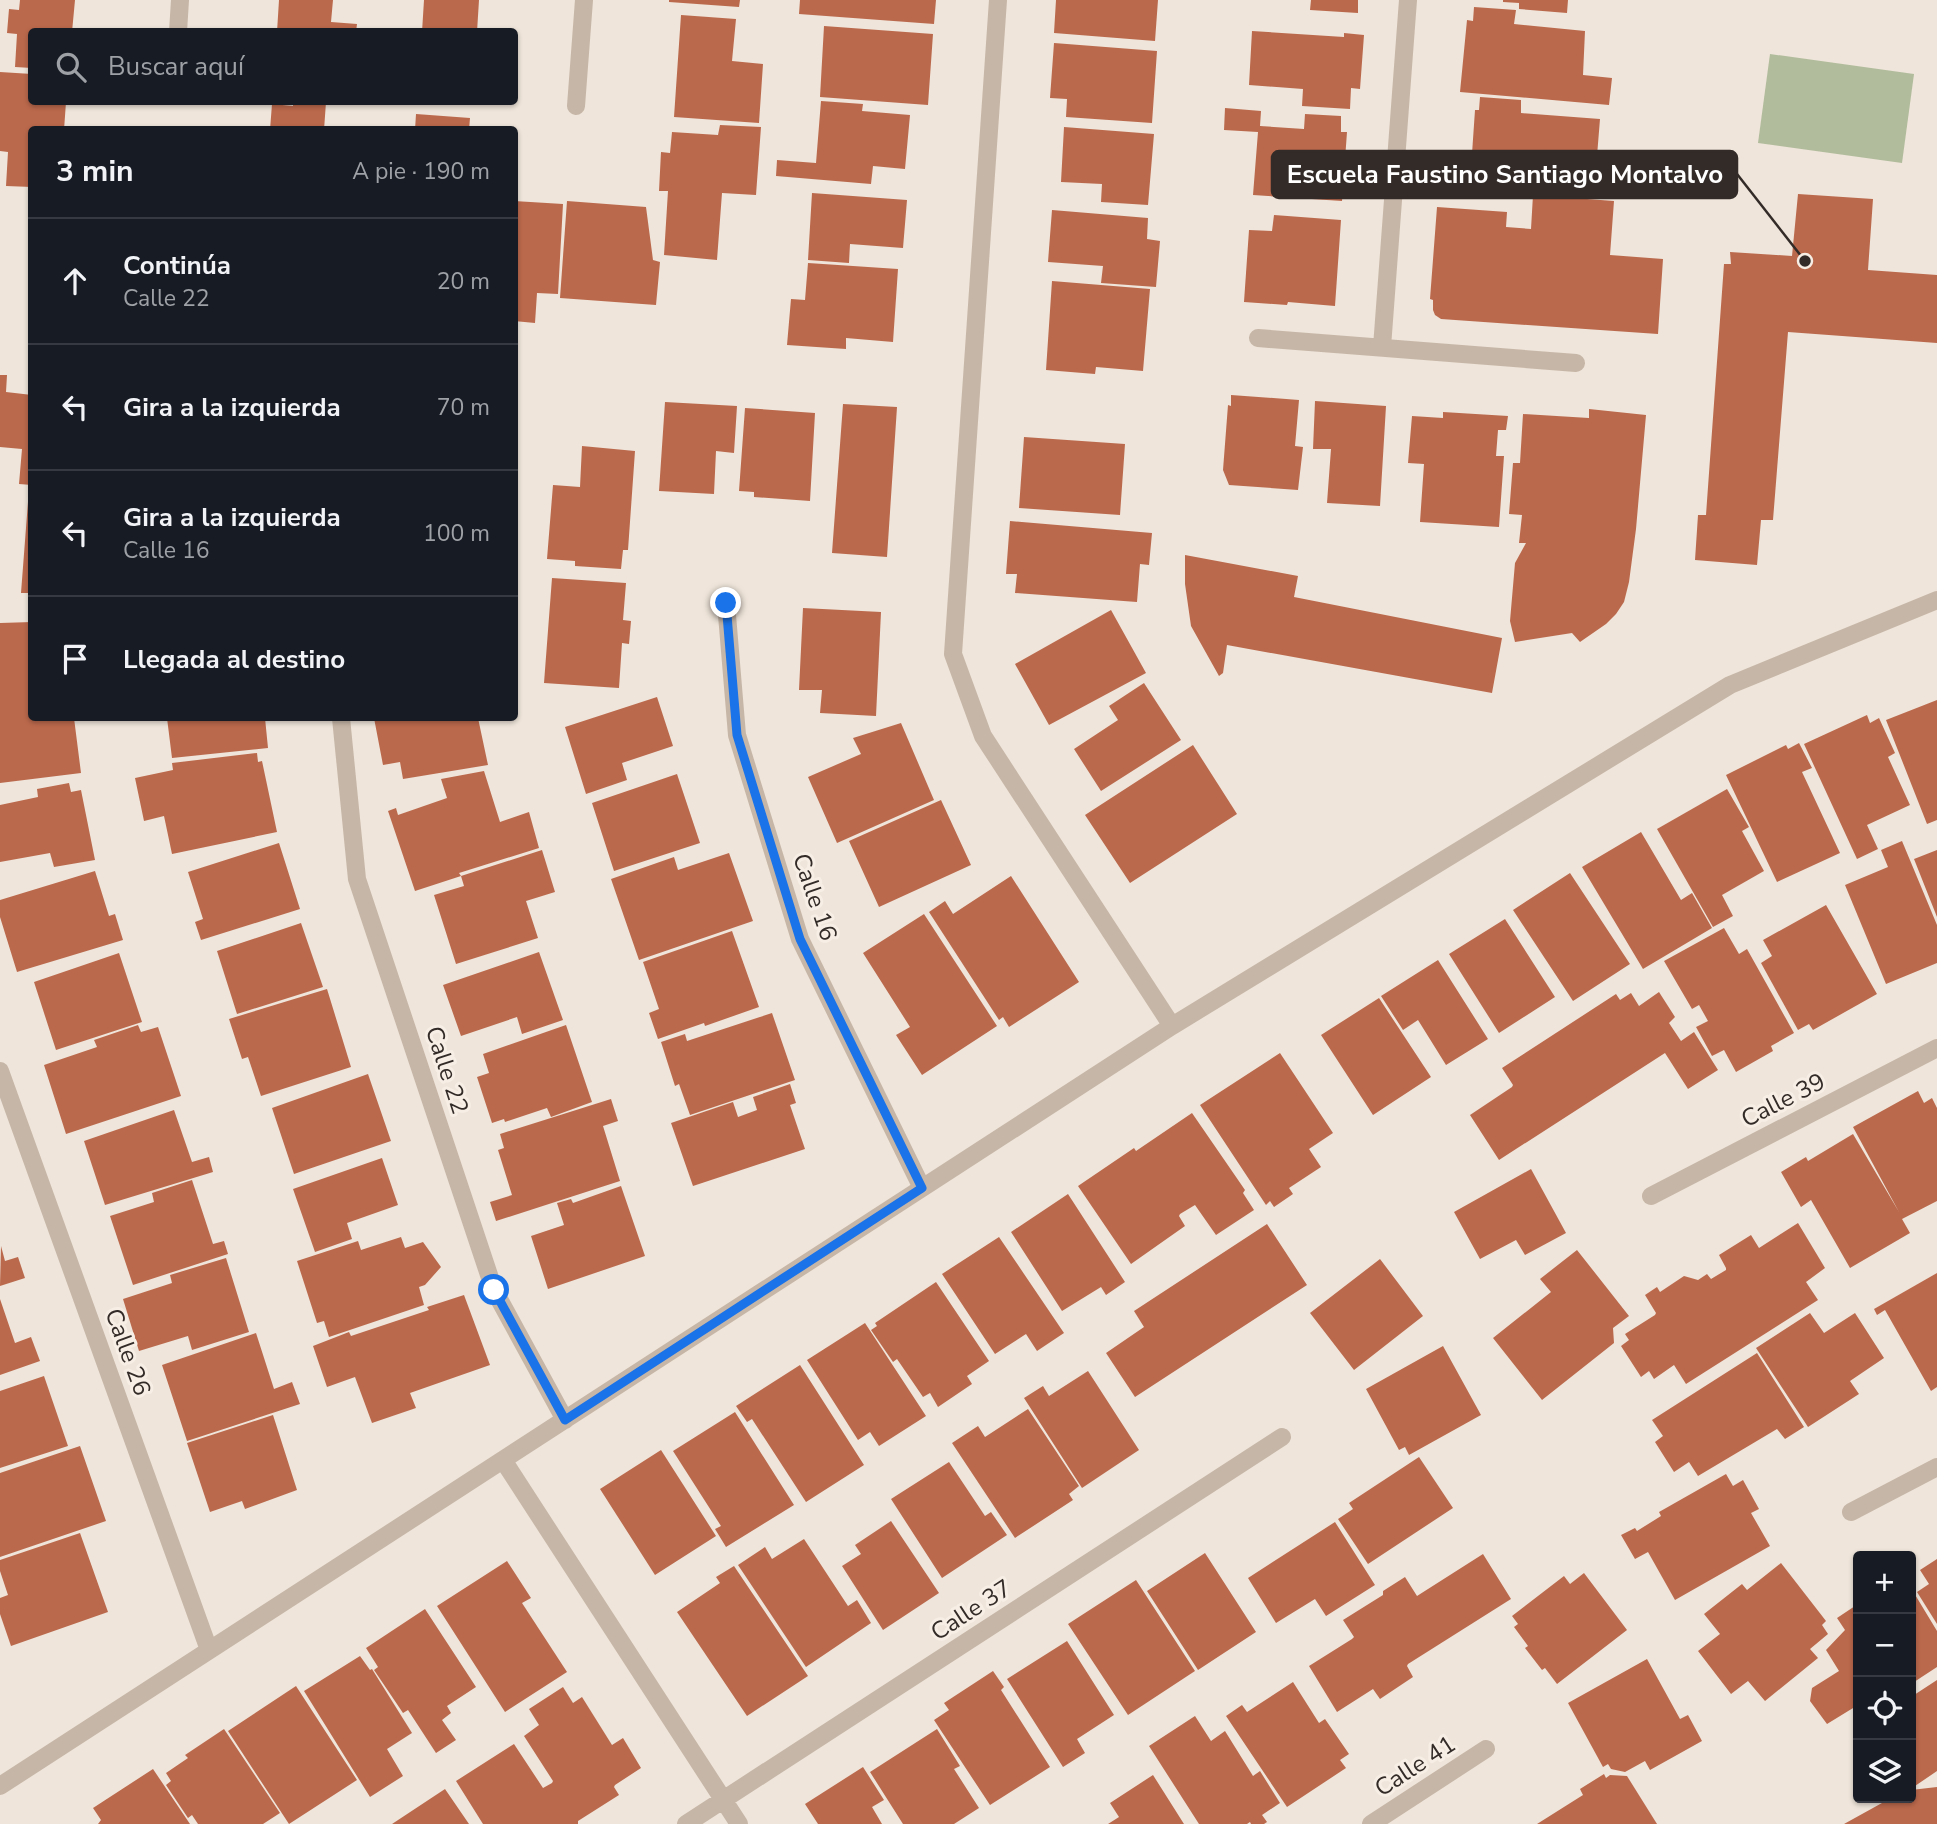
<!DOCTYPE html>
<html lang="es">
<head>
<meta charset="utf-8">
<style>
  :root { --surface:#171b24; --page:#20242c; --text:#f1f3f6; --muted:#9ea1a6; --line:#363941 }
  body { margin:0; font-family:"Nunito Sans",sans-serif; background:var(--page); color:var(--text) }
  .controls { position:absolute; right:21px; bottom:21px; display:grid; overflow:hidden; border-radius:7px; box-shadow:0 2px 5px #0004 }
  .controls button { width:63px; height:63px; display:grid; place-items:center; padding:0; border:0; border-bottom:2px solid var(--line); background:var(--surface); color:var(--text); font:35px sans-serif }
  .stop { position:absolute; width:21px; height:21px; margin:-16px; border:5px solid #1a73e8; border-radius:50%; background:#fff }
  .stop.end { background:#1a73e8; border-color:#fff; box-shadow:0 2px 7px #0008 }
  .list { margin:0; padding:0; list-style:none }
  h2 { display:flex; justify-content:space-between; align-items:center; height:91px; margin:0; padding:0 28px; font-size:30px }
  h2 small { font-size:23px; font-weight:400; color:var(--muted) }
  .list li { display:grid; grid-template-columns:46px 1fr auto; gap:21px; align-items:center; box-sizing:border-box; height:126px; padding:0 28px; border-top:2px solid var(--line) }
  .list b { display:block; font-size:26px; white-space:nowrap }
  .list p { margin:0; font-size:23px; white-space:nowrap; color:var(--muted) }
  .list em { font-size:23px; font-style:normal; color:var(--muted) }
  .icon { flex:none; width:38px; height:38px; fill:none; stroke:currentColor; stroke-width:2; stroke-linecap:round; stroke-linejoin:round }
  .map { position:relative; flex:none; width:1937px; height:1824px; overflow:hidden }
  .search { position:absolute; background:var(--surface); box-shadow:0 2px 5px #0004; left:28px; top:28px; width:490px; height:77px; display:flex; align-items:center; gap:18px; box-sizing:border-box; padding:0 24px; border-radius:7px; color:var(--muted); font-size:26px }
  .panel { position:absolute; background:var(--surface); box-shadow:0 2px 5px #0004; left:28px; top:126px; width:490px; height:595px; border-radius:7px }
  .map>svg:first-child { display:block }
  .green { fill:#b1bc9c }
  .building { fill:#bb694c }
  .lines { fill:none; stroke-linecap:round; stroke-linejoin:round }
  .minor { stroke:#c6b6a7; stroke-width:18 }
  .route { stroke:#1a73e8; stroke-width:9 }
  .labels { text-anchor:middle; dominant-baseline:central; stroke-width:6; stroke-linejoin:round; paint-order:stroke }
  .street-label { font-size:24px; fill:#332b27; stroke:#f7efe6 }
  .leader { fill:none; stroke:#332b27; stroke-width:2.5 }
  .callout-dot { fill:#332b27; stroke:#f7efe6; stroke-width:2.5 }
  .callout { fill:#332b27; stroke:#332b27; stroke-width:2.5 }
  .callout-label { font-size:26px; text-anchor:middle; font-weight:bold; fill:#fff }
</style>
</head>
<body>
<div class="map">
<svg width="1937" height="1824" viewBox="0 0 1937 1824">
  <rect width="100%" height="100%" fill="#efe5da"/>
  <!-- green -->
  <path class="green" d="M1770,54L1914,74L1902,163L1758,143Z"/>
  <!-- building -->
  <path class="building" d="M20,0H75L72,32H32V68L15,67L17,34L7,33L9,9L19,10Z
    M279,0H333L331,22L357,24L356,32H277Z
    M424,0H479L477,32H422Z
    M669,0H740L739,7L669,2Z
    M800,0H936L934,24L799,14Z
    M1056,0H1158L1155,41L1054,33Z
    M1311,0H1358V13L1310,10Z
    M1503,0H1568L1567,13L1519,9V3L1503,2Z
    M1474,7L1516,10L1514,24L1585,31L1583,75L1612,78L1609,105L1460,92L1467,20L1473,21Z
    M681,15L736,19L732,61L763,64L759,123L674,117Z
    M824,26L933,34L928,105L820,97Z
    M1252,31L1344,37V33L1364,35L1360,89L1351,88L1350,109L1302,106L1303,89L1249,85Z
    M1054,43L1157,51L1152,123L1066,117L1067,99L1050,98Z
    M0,72L32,74V102H66L64,130H32V187L6,186L8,152L0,151Z
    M1480,97L1521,100V113L1600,119L1594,193L1470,183L1475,110H1479Z
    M821,101L863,104L862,111L910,115L905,169L873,166L871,184L776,176L777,160L816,163Z
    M293,102H326L324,130H270L272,104L293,106Z
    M1225,108L1261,111L1260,126L1304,129L1305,114L1341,116V132H1347L1342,201L1253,195L1258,132L1224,130Z
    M416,114L470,118L469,130H415Z
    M720,125L761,127L756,195L722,193L717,260L664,255L668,191H659L661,152L670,153L672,132L718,135Z
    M1064,127L1154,134L1148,205L1101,202L1102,184L1061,182Z
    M812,193L907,200L903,248L850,244L849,263L808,260Z
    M1798,194L1873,199L1868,270L1937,275V343L1788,332L1773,520H1761L1757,565L1695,560L1698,515H1706L1724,264H1731L1730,252L1792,256Z
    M1533,195L1614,201L1610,255L1663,259L1658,334L1441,319L1435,315L1433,310V300L1430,299L1437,207L1507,212L1506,227L1531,229Z
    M514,201L563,204L558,294L537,293L535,323L514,321Z
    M567,201L646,207L653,260L660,262L656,305L560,298Z
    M1052,210L1148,218L1147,239L1160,241L1156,287L1101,283L1103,266L1048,262Z
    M1274,215L1341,220L1335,306L1288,302L1287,305L1244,302L1249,230L1272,231Z
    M808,263L898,269L893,342L846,338V349L787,345L791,299L805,300Z
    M1052,281L1150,289L1143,371L1096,367L1095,374L1046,370Z
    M0,375H7L6,392L32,395V485L19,484L22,449L0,447Z
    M1231,395L1299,400L1295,446L1303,447L1298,490L1229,485L1223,470L1228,405L1231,406Z
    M1315,401L1386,406L1380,506L1327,503L1331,449H1313Z
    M665,402L737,406L734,453L716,451L714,494L659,491Z
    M843,404L897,407L887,557L832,553Z
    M745,408L815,413L810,501L754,497V492L739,491Z
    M1589,409L1646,415L1636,529L1629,582L1624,602L1616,614L1606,624L1580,642L1572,633L1515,642L1510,621L1515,563L1526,543H1519L1522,515L1509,514L1513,463H1520L1523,414L1589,418Z
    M1443,412L1508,416L1506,430H1498L1496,456H1504L1499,527L1420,522L1424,464L1408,463L1412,416L1443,418Z
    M1024,437L1125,444L1120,515L1019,508Z
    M582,446L635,451L628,550H623L621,569L575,566V561L547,559L553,485L580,487Z
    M29,489H32V593H21Z
    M1010,521L1152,533L1149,565L1140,564L1137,602L1015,593L1017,574H1006Z
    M1185,555L1298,576L1294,597L1502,638L1492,693L1227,645L1223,673L1219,676L1191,626L1185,584Z
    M552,578L626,583L623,620L631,621L629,644L622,643L619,688L544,683Z
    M803,608L881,612L876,716L820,713L822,690H799Z
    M1111,610L1146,673L1049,725L1015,664Z
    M32,622V718H74L81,773L0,783V623Z
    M1144,683L1181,740L1101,791L1074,749L1118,720L1109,706Z
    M657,697L673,746L622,763L627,780L586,794L565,727Z
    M1937,700V820L1927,824L1886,720Z
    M1867,715L1870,723L1879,718L1895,753L1888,757L1910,805L1867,825L1878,849L1857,859L1804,744Z
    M167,718H265L268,748L172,758Z
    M374,718H478L488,765L403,779L400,762L383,765Z
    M901,723L934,800L837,843L808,777L861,754L853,738Z
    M1799,743L1812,768L1802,772L1840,853L1777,882L1726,775L1786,745L1788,749Z
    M1193,745L1237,814L1130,883L1085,815Z
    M257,753L258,762L262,761L277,832L172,854L164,816L144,821L135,778L173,770L172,763Z
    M484,771L500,822L529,812L539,848L459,873L461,876L415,891L388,811L396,808L398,815L447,798L441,779Z
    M677,774L700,843L614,871L592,803Z
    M69,783L71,792L81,790L95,860L54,867L50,853L0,862V805L38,797L37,789Z
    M1727,789L1749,827L1742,831L1764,871L1722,895L1733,916L1713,927L1657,829Z
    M941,800L971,865L879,907L849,841Z
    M1641,832L1681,900L1692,893L1712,928L1643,969L1582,867Z
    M1902,841L1937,925V963L1886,984L1845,885L1888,867L1881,850Z
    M279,843L300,909L201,940L195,922L203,919L188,872Z
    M542,850L555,892L526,901L538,938L456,964L434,895L464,886L461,876Z
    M1937,850V917L1914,859Z
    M729,853L753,921L639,960L611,879L674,857L678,870Z
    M95,871L109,916L115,914L123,940L17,972L0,917V900Z
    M1570,873L1630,964L1573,1001L1513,910Z
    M1011,876L1079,982L1009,1027L1003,1017L999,1020L929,912L945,901L953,914Z
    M1826,905L1877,994L1813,1030L1809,1024L1798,1030L1761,963L1772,956L1763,940Z
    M924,914L997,1026L922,1075L896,1035L910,1027L863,953Z
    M1505,919L1555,997L1499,1033L1449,954Z
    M301,923L323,987L237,1014L217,951Z
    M1724,928L1739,954L1747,949L1794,1033L1771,1046L1773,1051L1736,1072L1724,1050L1712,1056L1696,1027L1708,1021L1699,1005L1692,1009L1664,961Z
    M732,931L759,1007L705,1026L704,1023L658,1039L649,1013L659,1009L643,962Z
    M539,952L563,1020L522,1034L517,1017L461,1036L443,985Z
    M119,953L142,1022L56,1050L34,982Z
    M1438,960L1488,1039L1446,1065L1418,1020L1403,1030L1381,996Z
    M327,989L351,1067L261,1096L248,1057L242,1059L229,1019Z
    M1659,992L1675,1017L1669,1023L1681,1041L1694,1032L1718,1070L1688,1089L1665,1053L1499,1160L1470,1115L1512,1087L1513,1085L1502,1068L1616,994L1620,1000L1631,993L1639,1006Z
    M1379,998L1431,1077L1373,1115L1321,1035Z
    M772,1013L795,1080L690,1115L679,1084L675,1086L661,1042L685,1034L687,1041Z
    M138,1025L141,1032L158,1027L181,1096L66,1134L44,1065L97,1047L94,1040Z
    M566,1025L592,1102L551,1117L547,1108L505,1122L504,1119L492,1123L477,1077L489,1073L483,1054Z
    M1280,1053L1333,1133L1309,1149L1321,1167L1289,1188L1293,1194L1274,1207L1270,1201L1266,1205L1200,1105Z
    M368,1074L391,1141L294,1174L272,1108Z
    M790,1084L796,1103L790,1105L805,1149L693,1186L671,1123L733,1102L738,1117L757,1110L753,1097Z
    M1918,1091L1924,1103L1932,1098L1937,1108V1201L1902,1219L1910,1233L1850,1268L1811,1200L1801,1207L1781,1172L1806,1157L1808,1161L1853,1134L1899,1212L1853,1127Z
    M611,1099L618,1121L603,1126L620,1181L496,1221L490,1202L512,1195L498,1150L504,1148L500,1134Z
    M174,1110L192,1162L209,1157L213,1172L105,1205L84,1141Z
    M1192,1113L1245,1190L1243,1193L1254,1210L1216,1235L1195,1205L1180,1214L1179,1216L1185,1226L1131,1264L1078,1186L1134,1148L1136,1151Z
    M382,1158L398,1205L347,1223L352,1239L315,1252L293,1189Z
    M1531,1169L1566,1233L1525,1255L1516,1240L1480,1259L1454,1212Z
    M192,1180L213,1244L224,1241L228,1254L133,1285L110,1216L154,1202L152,1193Z
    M621,1186L645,1256L548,1289L531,1236L564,1225L557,1203L571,1199L573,1203Z
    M1068,1194L1125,1282L1106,1295L1101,1287L1062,1311L1011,1232Z
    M1798,1223L1825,1268L1806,1282L1818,1300L1686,1384L1674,1365L1654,1379L1649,1371L1641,1377L1621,1346L1629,1340L1625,1334L1655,1315L1656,1313L1645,1295L1657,1287L1660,1292L1684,1276L1698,1280L1707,1274L1711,1279L1726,1270V1268L1719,1255L1751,1235L1759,1248Z
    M1267,1224L1307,1285L1135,1397L1106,1353L1144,1327L1134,1311Z
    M401,1237L405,1248L423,1242L441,1267L425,1285L419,1287L424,1305L329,1337L324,1321L317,1323L297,1261L358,1241L361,1250Z
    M999,1237L1064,1333L1037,1351L1026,1334L995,1354L942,1274Z
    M1,1246L5,1261L18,1257L25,1278L0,1286Z
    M1577,1250L1629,1316L1613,1328L1614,1343L1542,1400L1493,1338L1551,1292L1540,1279Z
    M226,1258L249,1332L192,1350L188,1336L139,1351L123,1299L172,1283L170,1275Z
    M1380,1259L1423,1316L1354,1370L1310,1313Z
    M1937,1273V1387L1931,1391L1885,1310L1877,1315L1874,1309Z
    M936,1282L989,1361L967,1376L972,1384L938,1407L930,1393L923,1397L897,1359L893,1362L871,1330L877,1326L875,1323Z
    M464,1295L490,1365L410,1393L416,1408L372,1423L355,1377L327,1387L313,1346L349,1332L351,1336L429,1310L427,1307Z
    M0,1299L15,1343L31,1337L40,1361L0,1375Z
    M1810,1313L1824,1333L1855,1313L1884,1358L1850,1381L1859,1394L1808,1427L1756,1348Z
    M865,1323L926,1416L879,1446L870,1432L858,1440L807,1360Z
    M256,1333L274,1389L292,1382L300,1404L187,1441L162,1365Z
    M1443,1346L1481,1415L1409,1455L1405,1447L1399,1450L1366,1389Z
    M1757,1353L1804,1427L1785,1439L1777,1429L1698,1476L1689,1462L1674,1472L1655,1442L1663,1436L1652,1420Z
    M800,1365L864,1465L806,1502L752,1419L747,1422L736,1406Z
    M1088,1371L1139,1450L1082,1488L1024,1398L1043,1386L1049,1396Z
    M44,1376L68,1446L0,1468V1391Z
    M1028,1409L1079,1486L1069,1494L1073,1500L1015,1538L952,1443L978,1426L985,1437Z
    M735,1412L794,1505L726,1547L715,1529L721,1526L673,1451Z
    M273,1415L297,1490L245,1509L242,1501L210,1512L187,1443Z
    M80,1446L106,1521L0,1557V1473Z
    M661,1450L716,1536L655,1575L600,1489Z
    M1419,1457L1453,1508L1368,1564L1338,1519L1353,1509L1349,1503Z
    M949,1462L985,1516L991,1512L1007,1535L942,1578L891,1499Z
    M1726,1474L1733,1486L1743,1480L1759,1509L1751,1513L1770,1546L1675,1600L1648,1552L1635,1559L1621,1535L1635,1528L1637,1531L1661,1516L1659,1512Z
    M891,1521L939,1593L883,1630L842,1566L861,1554L855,1545Z
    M1335,1522L1375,1585L1326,1616L1315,1599L1276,1623L1248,1578Z
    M80,1533L108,1612L11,1646L0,1614V1598L8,1595L0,1571V1560Z
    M804,1539L848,1606L857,1600L871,1623L806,1667L738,1565L765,1547L772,1559Z
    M1205,1553L1256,1632L1198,1670L1147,1591Z
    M1483,1554L1511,1599L1408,1664L1407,1666L1413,1677L1380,1699L1373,1689L1337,1712L1309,1666L1352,1639L1354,1637L1343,1620L1383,1595V1591L1405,1577L1417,1596Z
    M1937,1559V1624L1917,1592L1929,1584L1920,1570Z
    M507,1561L531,1598L522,1603L567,1672L505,1712L437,1606Z
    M1781,1563L1826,1621L1822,1625L1828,1634L1810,1649L1818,1658L1765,1701L1748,1681L1731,1694L1698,1651L1720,1634L1704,1614L1742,1584L1747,1590Z
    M734,1566L808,1676L747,1716L677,1612L720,1583L716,1577Z
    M1584,1573L1627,1630L1557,1684L1545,1668L1542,1670L1525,1648L1528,1646L1514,1627L1518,1624L1512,1616L1564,1576L1570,1584Z
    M1136,1580L1195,1671L1128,1715L1068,1624Z
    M1911,1588L1937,1631V1667L1911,1684Z
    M1858,1604V1705L1827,1724L1810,1701L1812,1688L1839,1671L1826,1650L1845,1630L1837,1618Z
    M425,1609L476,1687L447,1706L451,1713L442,1720L456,1740L436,1753L408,1710L403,1713L374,1670L378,1667L366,1648Z
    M1067,1641L1114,1715L1077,1739L1085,1753L1063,1767L1007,1679Z
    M360,1656L370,1670L372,1669L412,1733L387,1749L403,1776L370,1797L304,1691Z
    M1647,1659L1680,1719L1688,1715L1702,1741L1650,1770L1645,1761L1625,1772L1611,1769L1608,1764L1603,1767L1568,1703Z
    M993,1671L1004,1687L1001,1690L1050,1767L990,1805L934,1720L949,1710L944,1703Z
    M1937,1680V1771L1915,1786L1911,1779V1697Z
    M1293,1682L1319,1723L1325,1719L1349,1754L1340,1760L1346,1768L1287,1807L1226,1716L1242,1705L1247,1712Z
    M296,1686L357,1780L289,1824L228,1731Z
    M563,1687L573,1703L582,1697L612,1745L623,1738L641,1768L615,1785L614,1787L619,1795L578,1821V1824H483L456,1781L514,1744L543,1788L552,1783L553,1781L524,1736L539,1725L529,1709Z
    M1195,1716L1211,1741L1225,1731L1253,1776L1260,1771L1280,1803L1262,1815L1267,1822L1264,1824H1251L1250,1822L1247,1824H1199L1149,1746Z
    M224,1729L280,1813L263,1824H198L192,1815L188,1818L166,1785L171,1781L166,1773L188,1758L185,1755Z
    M937,1729L960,1766L954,1769L979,1808L954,1824H903L870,1772Z
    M863,1767L884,1800L872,1807L882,1824H818L805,1804Z
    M153,1769L190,1824H98L101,1820L93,1808Z
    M1604,1774L1606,1778L1610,1775L1627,1776L1657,1824H1537L1583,1795L1580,1789Z
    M1153,1775L1184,1824H1108L1119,1817L1110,1803Z
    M1937,1787V1824H1844L1891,1798H1911V1790Z
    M445,1789L469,1824H392Z"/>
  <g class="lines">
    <!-- minor -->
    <path class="minor" d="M998,0L953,654L983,736L1172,1026
      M178,32L180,0
      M576,106L584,0
      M1258,338L1576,363
      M1382,347L1408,0
      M726,603L737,735L800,939L922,1188
      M341,718L357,879L494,1290L565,1420
      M0,1071L209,1650
      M1651,1196L1937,1048
      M503,1460L739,1824
      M1851,1512L1937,1467
      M0,1786L1172,1026L1730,685L1937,600
      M686,1824L1282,1437
      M1371,1824L1486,1749"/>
  </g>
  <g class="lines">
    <!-- route -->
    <path class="route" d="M494,1290L565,1420L922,1188L800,939L737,735L726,603"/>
  </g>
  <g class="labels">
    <!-- street labels -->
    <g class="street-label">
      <text transform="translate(815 897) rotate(71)">Calle 16</text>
      <text transform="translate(447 1070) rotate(72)">Calle 22</text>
      <text transform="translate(1783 1100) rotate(-27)">Calle 39</text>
      <text transform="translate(128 1352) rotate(70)">Calle 26</text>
      <text transform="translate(971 1610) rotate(-33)">Calle 37</text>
      <text transform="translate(1415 1766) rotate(-33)">Calle 41</text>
    </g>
  </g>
  <!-- callouts -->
  <path class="leader" d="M1805 261L1737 174"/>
  <circle class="callout-dot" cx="1805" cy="261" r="7"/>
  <rect class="callout" x="1272" y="151" width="465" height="47" rx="7"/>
  <g class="callout-label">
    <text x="1505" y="183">Escuela Faustino Santiago Montalvo</text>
  </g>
</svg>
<div class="controls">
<button>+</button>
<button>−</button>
<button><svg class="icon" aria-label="locate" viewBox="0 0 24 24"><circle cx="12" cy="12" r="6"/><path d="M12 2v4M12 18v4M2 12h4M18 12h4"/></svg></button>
<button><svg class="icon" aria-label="layers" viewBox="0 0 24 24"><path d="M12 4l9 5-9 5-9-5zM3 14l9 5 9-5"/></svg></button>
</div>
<div class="stop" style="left:494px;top:1290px"></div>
<div class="stop end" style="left:726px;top:603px"></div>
<div class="search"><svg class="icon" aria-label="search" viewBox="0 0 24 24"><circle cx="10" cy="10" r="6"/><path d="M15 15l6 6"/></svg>Buscar aquí</div>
<section class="panel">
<h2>3 min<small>A pie · 190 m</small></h2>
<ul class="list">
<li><svg class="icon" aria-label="ahead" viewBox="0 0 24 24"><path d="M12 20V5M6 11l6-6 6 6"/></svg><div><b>Continúa</b><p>Calle 22</p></div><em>20 m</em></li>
<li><svg class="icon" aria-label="left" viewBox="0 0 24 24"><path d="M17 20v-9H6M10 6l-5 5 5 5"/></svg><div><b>Gira a la izquierda</b></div><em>70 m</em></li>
<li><svg class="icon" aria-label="left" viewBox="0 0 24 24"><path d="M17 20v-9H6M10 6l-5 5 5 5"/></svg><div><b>Gira a la izquierda</b><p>Calle 16</p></div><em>100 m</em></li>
<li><svg class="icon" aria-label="arrive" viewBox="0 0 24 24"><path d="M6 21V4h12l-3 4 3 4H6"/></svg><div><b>Llegada al destino</b></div></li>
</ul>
</section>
</div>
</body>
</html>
